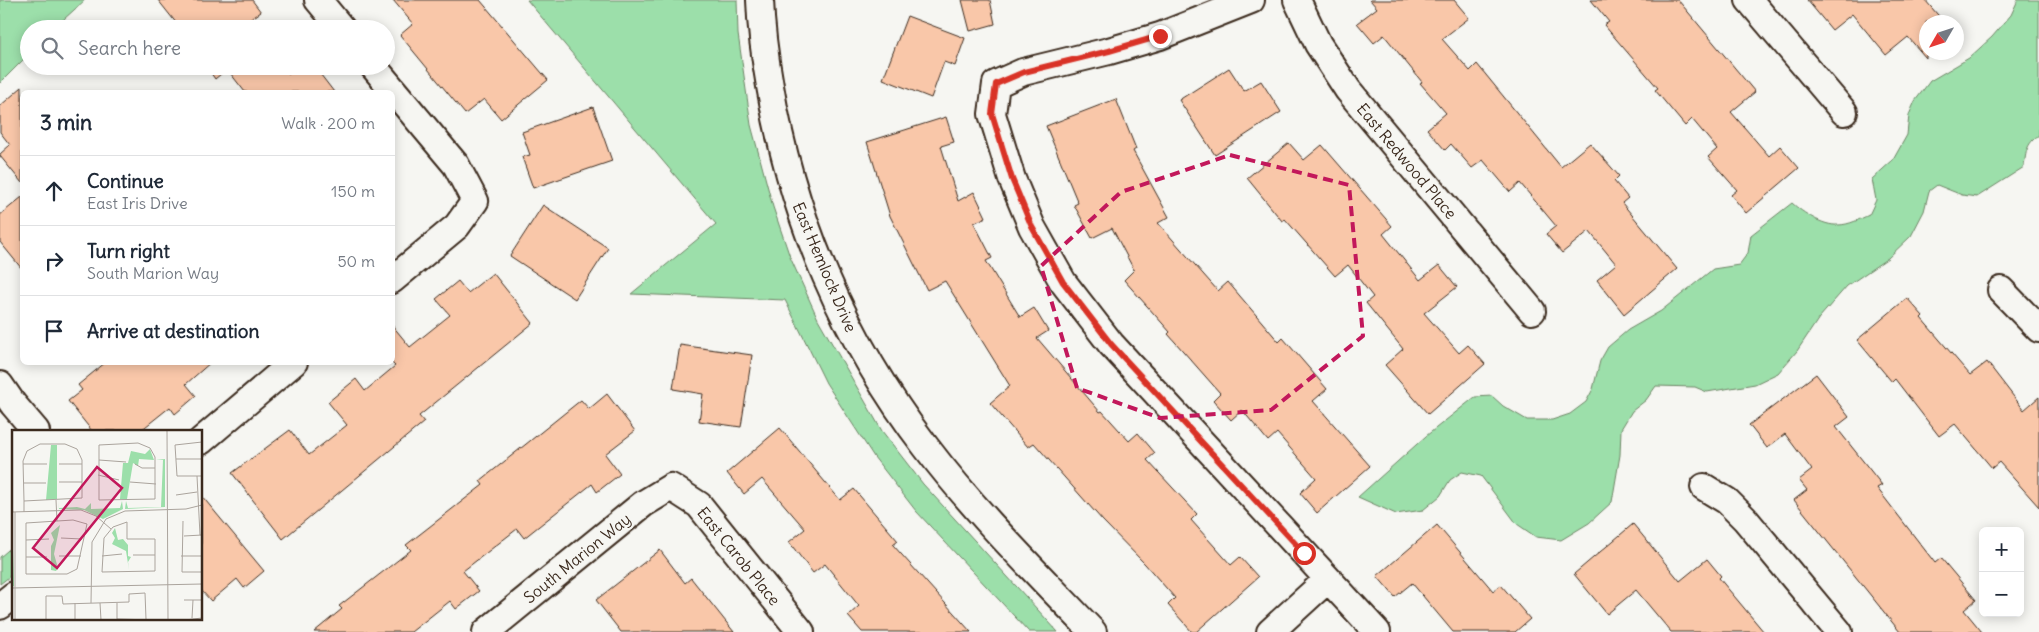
<!DOCTYPE html>
<html lang="en">
<head>
<meta charset="utf-8">
<style>
  :root { --surface:#fff; --page:#f6f6f7; --text:#1f2937; --muted:#747a83; --line:#e0e1e3 }
  body { margin:0; font-family:Delius,sans-serif; background:var(--page); color:var(--text) }
  .controls { position:absolute; right:15px; bottom:15px; display:grid; overflow:hidden; border-radius:8px; box-shadow:0 2px 12px #0003 }
  .controls button { width:45px; height:45px; display:grid; place-items:center; padding:0; border:0; border-bottom:1px solid var(--line); background:var(--surface); color:var(--text); font:25px sans-serif }
  .compass { position:absolute; left:1919px; top:15px; width:45px; height:45px; border-radius:50%; background:var(--surface); box-shadow:0 2px 12px #0003; rotate:231deg }
  .stop { position:absolute; width:15px; height:15px; margin:-11px; border:4px solid #d93025; border-radius:50%; background:#fff }
  .stop.end { background:#d93025; border-color:#fff; box-shadow:0 1px 5px #0008 }
  .list { margin:0; padding:0; list-style:none }
  h2 { display:flex; justify-content:space-between; align-items:center; height:65px; margin:0; padding:0 20px; font-size:21px }
  h2 small { font-size:16px; font-weight:400; color:var(--muted) }
  .list li { display:grid; grid-template-columns:32px 1fr auto; gap:15px; align-items:center; box-sizing:border-box; height:70px; padding:0 20px; border-top:1px solid var(--line) }
  .list b { display:block; font-size:19px; white-space:nowrap }
  .list p { margin:0; font-size:16px; white-space:nowrap; color:var(--muted) }
  .list em { font-size:16px; font-style:normal; color:var(--muted) }
  .icon { flex:none; width:28px; height:28px; fill:none; stroke:currentColor; stroke-width:2; stroke-linecap:round; stroke-linejoin:round }
  .map { position:relative; flex:none; width:2039px; height:632px; overflow:hidden }
  .search { position:absolute; background:var(--surface); box-shadow:0 2px 12px #0003; left:20px; top:20px; width:375px; height:55px; display:flex; align-items:center; gap:12px; box-sizing:border-box; padding:0 18px; border-radius:28px; color:var(--muted); font-size:19px }
  .panel { position:absolute; background:var(--surface); box-shadow:0 2px 12px #0003; left:20px; top:90px; width:375px; height:275px; border-radius:8px }
  .map>svg:first-child { display:block }
  .green { fill:#9cdfaa; stroke:#6c8464 }
  .building { fill:#f9c7a9; stroke:#3b2a1e }
  .lines { fill:none; stroke-linecap:round; stroke-linejoin:round }
  .minor-casing { stroke:#3b2a1e; stroke-width:30 }
  .minor { stroke:#f6f6f2; stroke-width:26 }
  .route { stroke:#d93025; stroke-width:6 }
  .marked { fill:none; stroke:#c2185b; stroke-width:4; stroke-dasharray:10 6; stroke-linejoin:round }
  .labels { text-anchor:middle; dominant-baseline:central; stroke-width:4; stroke-linejoin:round; paint-order:stroke }
  .street-label { font-size:16px; fill:#3b2a1e; stroke:#f6f6f2 }
  .inset-road { fill:none; stroke:#aba49d; stroke-width:1 }
  .view { fill:#c2185b; fill-opacity:0.15; stroke:#c2185b; stroke-width:2.5 }
  .inset-edge { fill:none; stroke:#3b2a1e; stroke-width:2.5 }
</style>
</head>
<body>
<div class="map">
<svg width="2039" height="632" viewBox="0 0 2039 632">
  <rect width="100%" height="100%" fill="#f6f6f2"/>
  <filter id="ink" filterUnits="userSpaceOnUse"><feTurbulence type="fractalNoise" baseFrequency=".02" numOctaves="2"/><feDisplacementMap in="SourceGraphic" scale="10" xChannelSelector="R" yChannelSelector="G"/><feConvolveMatrix kernelMatrix="1 2 1 2 8 2 1 2 1" color-interpolation-filters="sRGB"/></filter>
  <g filter="url(#ink)">
    <!-- green -->
    <path class="green" d="M0,0H85L53,29H29V54L0,83Z
      M527,0H737L738,34L751,125L773,207L790,257L818,319L882,431L923,484L1058,632H1029L916,511L874,457L826,383L785,300L631,294L716,224Z
      M2018,0H2039V135C2026,144 2026,152 2024,167L1977,197L1962,195L1937,185L1929,191L1924,211L1911,236L1888,258L1847,286L1819,318L1797,351L1778,373L1755,384L1707,392L1695,387L1656,386L1646,400L1632,411L1621,429L1620,455L1612,502L1589,523L1561,540L1536,537L1517,524L1481,476L1462,472L1450,480L1440,496L1423,510L1396,514L1358,497L1426,436L1475,397L1492,396L1503,406L1527,420H1552L1570,414L1586,402L1593,389L1600,361L1608,347L1628,330L1661,311L1713,269L1739,265L1748,253L1751,235L1792,203C1803,213 1823,226 1838,225C1849,225 1860,219 1869,215L1876,200L1872,179L1893,160L1907,135L1909,115L1915,101L1930,81L1969,58L1992,37L2011,15Z
      M14,545V573L0,584V557Z"/>
    <!-- building -->
    <path class="building" d="M158,0H252L261,12L248,21L254,29H181Z
      M393,0H480L548,80L501,119L484,99L465,114L400,35L413,24Z
      M962,0H990L995,24L970,31Z
      M1370,0H1454L1469,18L1442,39L1470,71L1477,64L1561,167L1590,143L1619,176L1614,181L1628,198L1622,203L1677,269L1624,314L1597,280L1616,264L1589,231L1562,253L1546,234L1556,226L1520,183L1510,192L1483,160L1472,168L1451,144L1445,150L1427,129L1446,113L1420,83L1422,82L1384,35L1374,43L1357,23L1377,8Z
      M1591,0H1678L1755,92L1731,112L1769,156L1780,146L1799,168L1746,213L1731,195L1737,190L1708,157L1717,149L1692,119L1685,126L1655,90L1658,88L1604,25L1609,22Z
      M1807,0H1925L1944,22H1926V58L1908,37L1886,55L1852,14L1832,30Z
      M907,16L965,38L955,66L944,62L931,98L883,79Z
      M206,66H283L289,74L300,66H314L334,92H245L227,69L215,79Z
      M1229,68L1244,91L1261,81L1281,112L1215,155L1179,100Z
      M22,87V183L0,156V154L10,145L0,132V106Z
      M1116,99L1136,149L1133,151L1169,217L1158,223L1218,291L1228,282L1279,342L1283,338L1327,389L1313,401L1370,466L1317,513L1300,493L1316,478L1277,433L1268,441L1242,410L1231,420L1213,400L1220,393L1168,334L1170,332L1124,280L1134,270L1112,228L1092,238L1074,205L1078,203L1046,126Z
      M593,107L612,161L533,188L522,157L530,155L522,132Z
      M946,117L954,142L941,146L958,201L974,192L986,217L974,223L992,258L986,261L1020,317L1034,308L1048,331L1037,338L1100,412L1102,411L1129,441L1138,433L1155,453L1147,460L1197,514L1191,520L1231,565L1240,557L1258,577L1196,632H1192L1168,605L1175,598L1145,564L1103,521L1034,443L1028,447L990,403L1010,386L945,281L927,290L890,216L867,142Z
      M1289,143L1304,160L1322,145L1392,226L1383,234L1420,280L1439,265L1457,287L1424,313L1459,353L1468,345L1485,364L1428,414L1385,365L1403,349L1366,303L1373,297L1348,265L1335,276L1285,219L1282,221L1247,178Z
      M22,197V269L0,242V215Z
      M543,205L608,248L575,299L510,256Z
      M493,273L533,323L419,416L424,422L283,539L232,473L290,430L309,455L347,425L328,402L356,379L365,391L395,366L392,363V325L410,347L450,315L436,299L458,281L468,293Z
      M1907,298L1923,316L1921,318L1970,375L1987,362L2024,410L2039,397V507L1999,462L1992,468L1955,424L1939,436L1895,379L1892,382L1857,340Z
      M680,345L752,355L741,427L699,421L703,394L673,389Z
      M106,362H211L186,384L196,396L175,414L170,407L140,431H92L68,401L82,390L78,385Z
      M1816,374L1849,417L1836,427L1882,485L1877,488L1935,563L1941,558L1976,600L1964,610L1982,632H1900L1794,500L1807,490L1799,480L1812,470L1785,434L1767,448L1749,425Z
      M607,394L635,431L605,454L620,474L597,492L592,484L524,538L517,529L463,571L479,591L456,609L450,601L411,632H314L342,609L339,606L411,550L406,545L483,485L480,481L581,400L589,409Z
      M780,428L840,500L854,489L898,541L893,545L971,632H862L848,616L859,606L825,564L813,573L789,542L805,529L762,479L744,494L727,473Z
      M201,495L264,571L244,588L237,579L211,601L201,590Z
      M1633,524L1680,581L1707,559L1721,576L1719,578L1764,632H1671L1636,590L1607,614L1574,574Z
      M1437,525L1493,591L1501,585L1530,619L1515,632H1453L1412,583L1395,597L1377,576Z
      M660,550L685,583L691,578L734,632H621L596,600Z"/>
    <g class="lines">
      <defs>
        <path id="minor" d="M318,0L342,29
          M760,0C761,29 765,58 770,86C792,218 845,341 926,447C976,513 1036,572 1093,632
          M1251,0L1160,36L1109,51L1023,72L996,84L992,114L1012,179L1032,227L1063,282L1111,344L1377,632
          M1297,0L1318,44L1348,90L1532,311
          M1749,0L1844,112
          M373,66L456,165L475,201L457,226L392,280
          M2001,290L2039,329
          M0,385L13,404L36,431
          M201,441L294,362
          M1704,487L1727,501L1745,519L1839,632
          M0,606L14,595
          M486,632L643,504L671,487L699,505L801,632
          M1270,632L1328,579"/>
      </defs>
      <!-- minor casing -->
      <use href="#minor" class="minor-casing"/>
      <!-- minor -->
      <use href="#minor" class="minor"/>
    </g>
  </g>
  <g class="lines" filter="url(#ink)">
    <!-- route -->
    <path class="route" d="M1160,36L1109,51L1024,72L996,84L992,114L1012,179L1032,227L1063,282L1111,344L1304,553"/>
  </g>
  <!-- marked area -->
  <path class="marked" d="M1230,155L1349,185L1363,336L1271,410L1160,418L1077,388L1041,266L1121,192Z"/>
  <g class="labels">
    <!-- street labels -->
    <g class="street-label">
      <text transform="translate(1407 161) rotate(50)">East Redwood Place</text>
      <text transform="translate(825 267) rotate(67)">East Hemlock Drive</text>
      <text transform="translate(739 556) rotate(51)">East Carob Place</text>
      <text transform="translate(577 558) rotate(-39)">South Marion Way</text>
    </g>
  </g>
  <!-- overview -->
  <g transform="translate(12 430)">
    <rect width="190" height="190" fill="#f6f6f2"/>
    <path d="M39,15H45V69L34,70ZM138,19L142,30L127,29L126,36L121,33L115,69H108L111,33H116L119,21L133,24ZM153,29V77L113,79L114,71L116,78L149,77L151,30H144ZM46,71L47,78L65,77L73,79L79,73V79L108,78L110,71L111,79L91,89L72,80L47,79ZM0,83L2,156L0,157ZM48,95L42,124L46,138L44,141L39,140V116L42,110L39,103ZM103,98L106,110L111,109L116,115V126L119,127L116,132L117,140L114,121L100,114L103,108L100,103Z" fill="#9cdfaa"/>
    <path class="inset-road" d="M155,0L156,190M190,12L163,15L165,46H190M126,13L138,18L143,27V69L87,70V15ZM164,29H190M87,30L114,32M11,34H35M47,34H70M123,34L130,38H143M86,45L107,50M185,46L188,105M47,52H70M118,52L144,54M12,53H34M164,65L185,62M44,70L45,91M12,71L70,68V30L65,19L53,14H28L15,21L11,31L12,71V82M0,82L69,80L84,86L99,99M3,82V190M61,90L75,94L65,139L55,144H14V93ZM171,91L170,142H190M115,92V109H143V141L90,142L92,108L101,97ZM172,106L190,105M49,108L70,109M14,110L37,109M121,125H143M47,126H69M90,126L110,124M169,126H190M14,127H35M0,158L190,154M172,170H190M63,173V190M79,173L80,112L94,89L113,81L174,79L190,75M88,173L89,190M105,173V189L141,190M180,188L181,170M34,190V166H50L51,174L117,172V164L133,163L134,189M173,190L190,188"/>
    <path class="view" d="M85,37L110,58L45,138L21,118Z"/>
    <rect width="190" height="190" class="inset-edge"/>
  </g>
</svg>
<div class="controls">
<button>+</button>
<button>−</button>
</div>
<svg class="compass" viewBox="-18 -18 36 36"><path d="M0-13l5 13h-10z" fill="#e53935"/><path d="M0 13l5-13h-10z" fill="#747a83"/></svg>
<div class="stop" style="left:1304px;top:553px"></div>
<div class="stop end" style="left:1160px;top:36px"></div>
<div class="search"><svg class="icon" aria-label="search" viewBox="0 0 24 24"><circle cx="10" cy="10" r="6"/><path d="M15 15l6 6"/></svg>Search here</div>
<section class="panel">
<h2>3 min<small>Walk · 200 m</small></h2>
<ul class="list">
<li><svg class="icon" aria-label="ahead" viewBox="0 0 24 24"><path d="M12 20V5M6 11l6-6 6 6"/></svg><div><b>Continue</b><p>East Iris Drive</p></div><em>150 m</em></li>
<li><svg class="icon" aria-label="right" viewBox="0 0 24 24"><path d="M7 20v-9h11M14 6l5 5-5 5"/></svg><div><b>Turn right</b><p>South Marion Way</p></div><em>50 m</em></li>
<li><svg class="icon" aria-label="arrive" viewBox="0 0 24 24"><path d="M6 21V4h12l-3 4 3 4H6"/></svg><div><b>Arrive at destination</b></div></li>
</ul>
</section>
</div>
</body>
</html>
